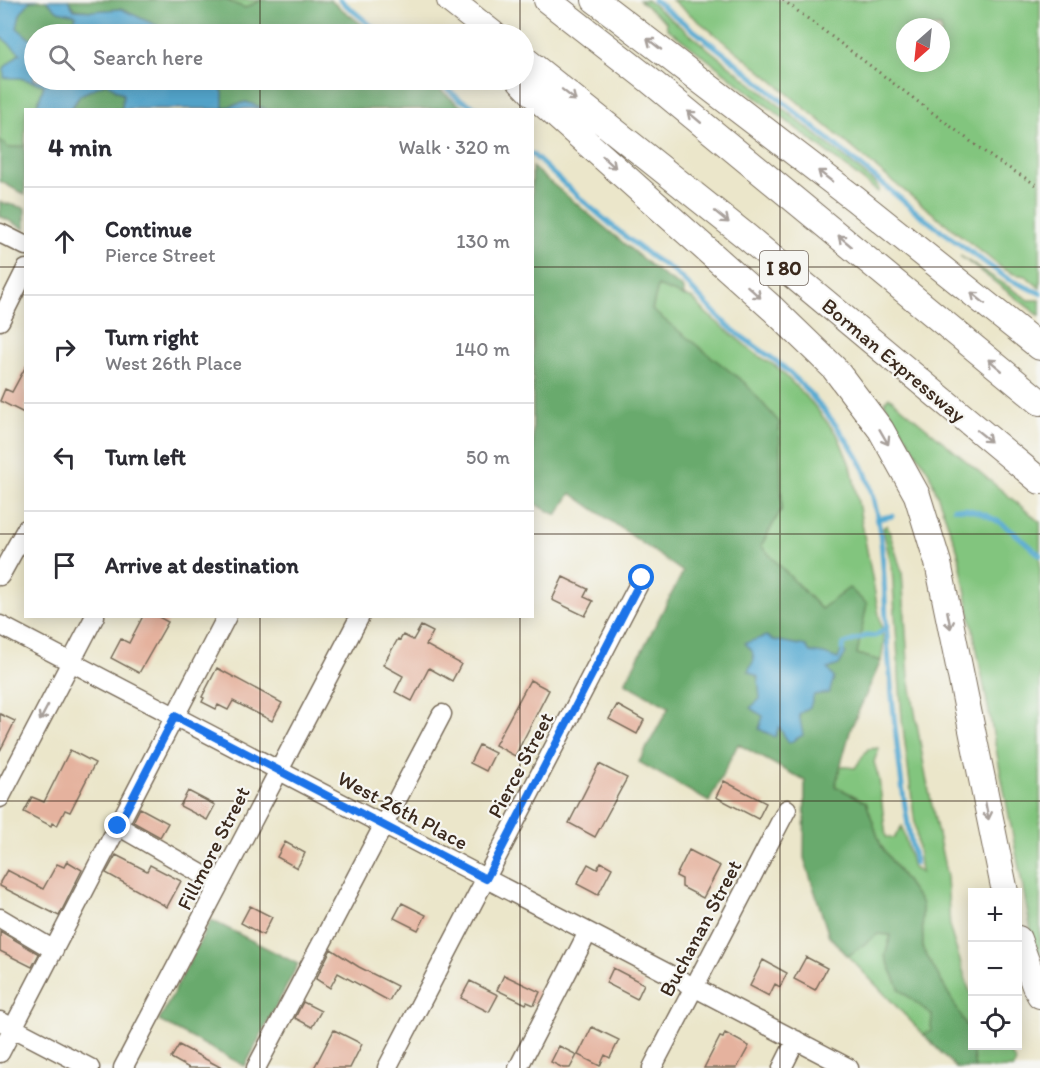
<!DOCTYPE html>
<html lang="en">
<head>
<meta charset="utf-8">
<style>
  :root { --surface:#fff; --page:#f2f2f3; --text:#2b2b33; --muted:#7c7c81; --line:#e1e1e2 }
  body { margin:0; font-family:Itim,sans-serif; background:var(--page); color:var(--text) }
  .controls { position:absolute; right:18px; bottom:18px; display:grid; overflow:hidden; border-radius:0px; box-shadow:0 3px 15px #0003 }
  .controls button { width:54px; height:54px; display:grid; place-items:center; padding:0; border:0; border-bottom:2px solid var(--line); background:var(--surface); color:var(--text); font:30px sans-serif }
  .compass { position:absolute; left:896px; top:18px; width:54px; height:54px; border-radius:50%; background:var(--surface); box-shadow:0 3px 15px #0003; rotate:207deg }
  .stop { position:absolute; width:18px; height:18px; margin:-14px; border:4px solid #1a73e8; border-radius:50%; background:#fff }
  .stop.end { background:#1a73e8; border-color:#fff; box-shadow:0 2px 6px #0008 }
  .list { margin:0; padding:0; list-style:none }
  h2 { display:flex; justify-content:space-between; align-items:center; height:78px; margin:0; padding:0 24px; font-size:26px }
  h2 small { font-size:20px; font-weight:400; color:var(--muted) }
  .list li { display:grid; grid-template-columns:39px 1fr auto; gap:18px; align-items:center; box-sizing:border-box; height:108px; padding:0 24px; border-top:2px solid var(--line) }
  .list b { display:block; font-size:22px; white-space:nowrap }
  .list p { margin:0; font-size:20px; white-space:nowrap; color:var(--muted) }
  .list em { font-size:20px; font-style:normal; color:var(--muted) }
  .icon { flex:none; width:33px; height:33px; fill:none; stroke:currentColor; stroke-width:2; stroke-linecap:round; stroke-linejoin:round }
  .map { position:relative; flex:none; width:1040px; height:1068px; overflow:hidden }
  .search { position:absolute; background:var(--surface); box-shadow:0 3px 15px #0003; left:24px; top:24px; width:510px; height:66px; display:flex; align-items:center; gap:15px; box-sizing:border-box; padding:0 21px; border-radius:33px; color:var(--muted); font-size:22px }
  .panel { position:absolute; background:var(--surface); box-shadow:0 3px 15px #0003; left:24px; top:108px; width:510px; height:510px; border-radius:0px }
  .map>svg:first-child { display:block }
  .green { fill:#82c57e; stroke:#5e784e; stroke-width:1.5; fill-rule:evenodd }
  .forest { fill:#69aa6d; stroke:#526a46; stroke-width:1.5 }
  .water { fill:#56aad2; stroke:#486a78; stroke-width:1.5 }
  .lines { fill:none; stroke-linecap:round; stroke-linejoin:round }
  .stream { stroke:#56aad2; stroke-width:5 }
  .building { fill:#e5b29e }
  .minor-casing { stroke:#796c5a; stroke-width:21 }
  .highway-casing { stroke:#796c5a; stroke-width:28 }
  .path { stroke:#796c5a; stroke-width:3; stroke-dasharray:1.5 4.5; stroke-linecap:butt }
  .minor { stroke:#fff; stroke-width:18 }
  .highway { stroke:#fff; stroke-width:26 }
  .oneway { stroke:#a79f9a }
  .route { stroke:#1a73e8; stroke-width:8 }
  .grid { fill:none; stroke:#3b2a1e; stroke-width:1.5; stroke-opacity:0.55 }
  .labels { text-anchor:middle; dominant-baseline:central; stroke-width:4.5; stroke-linejoin:round; paint-order:stroke }
  .shield { fill:#f6f6f2; stroke:#73675e; stroke-width:1.5 }
  .shield-label { font-size:20px; font-weight:bold; fill:#3b2a1e }
  .street-label { font-size:21px; fill:#3b2a1e; stroke:#f6f6f2 }
</style>
</head>
<body>
<div class="map">
<svg width="1040" height="1068" viewBox="0 0 1040 1068">
  <rect width="100%" height="100%" fill="#f6f6f2"/>
  <filter id="ink" filterUnits="userSpaceOnUse"><feTurbulence type="fractalNoise" baseFrequency=".0167" numOctaves="2"/><feDisplacementMap in="SourceGraphic" scale="12" xChannelSelector="R" yChannelSelector="G"/><feConvolveMatrix kernelMatrix="1 2 1 2 8 2 1 2 1" color-interpolation-filters="sRGB"/></filter>
  <filter id="wash" filterUnits="userSpaceOnUse"><feTurbulence type="fractalNoise" baseFrequency=".008" numOctaves="4" result="noise"/><feDisplacementMap in="SourceGraphic" scale="24" xChannelSelector="R" yChannelSelector="G"/><feGaussianBlur stdDeviation="1.35" result="paint"/><feColorMatrix in="noise" values="0 0 0 0 0 0 0 0 0 0 0 0 0 0 0 0 0 1.4 0 .05"/><feComposite in="paint" operator="in"/></filter>
  <g filter="url(#wash)">
    <rect width="100%" height="100%" fill="#ebe6ca"/>
    <!-- green -->
    <path class="green" d="M225,0H261L245,8Z
      M639,0H647L851,163L876,184L879,189L878,192L667,28L666,22Z
      M672,0H1040V288L1026,276L1014,274L1002,268L892,181L756,67ZM905,27H941V63H905Z
      M0,36L20,53L4,68L20,78L44,85L36,109L26,110L25,146L7,148L0,140Z
      M960,256L1029,300H1040V316Z
      M658,286L693,299L707,314L757,355L777,367L812,403L838,436L852,470L884,641L881,661L857,654L821,609L761,546L782,508L652,310Z
      M889,397L1040,522V957L1033,941L1026,904L958,552L929,472L884,402Z
      M887,525L902,572L909,677L926,777L947,877L950,929L969,989L972,995V1046H1006L1016,1062L1013,1068H975L969,1030L923,949L922,904L881,846L866,802L835,786L840,766L855,768L868,749L879,748L874,762L879,779L886,837L894,838L902,826L913,868L921,873L902,719L892,569L883,528Z
      M878,934L891,935L885,956L900,990L932,1015L931,1030L924,1035L848,956Z"/>
    <!-- forest -->
    <path class="forest" d="M46,0L58,11L77,15L71,34H34V39L29,38L17,28L20,14L30,1Z
      M68,0H225L245,8L261,0H330L374,34H168L158,26L121,9L92,11L74,9Z
      M214,80H428L464,109L266,110L246,102L222,108L223,92Z
      M106,83L123,94L122,109L71,110L80,95Z
      M0,140L8,148L25,146V195L0,181Z
      M532,167L662,275L682,287L685,297L658,286L652,310L745,383L779,422L782,508L761,546L821,609L849,588L867,604L857,654L881,661L851,728L835,786L866,802L881,846L922,904L923,949L969,1030L975,1068H956L924,1035L931,1030L932,1015L900,990L885,956L891,935L878,934L848,956L829,936L804,858L805,781L738,744L709,802L639,762L669,707L625,683L683,572L571,493L557,515L533,503Z
      M0,202L25,208V229L0,216Z
      M211,920L298,964L245,1066L159,1021Z"/>
    <!-- water -->
    <path class="water" d="M0,0H38L30,1L20,14L17,28L29,38L34,39V80H214L223,92V108L246,102L266,109H122L123,94L106,83L80,95L71,109H36L44,85L20,78H4V68L20,53L0,36Z
      M46,0H68L74,10L92,11L121,9L158,26L168,34H71L76,15L58,11Z
      M766,636L773,640L806,646L810,652L824,654L838,659L842,649L846,653L839,665L828,669L834,678L829,693L814,695L810,707L799,714L803,735L789,743L779,727L775,737L759,729L763,716L750,708L760,699L758,677L748,671L754,660L752,651L745,643Z"/>
    <g class="lines">
      <!-- stream -->
      <path class="stream" d="M340,0L381,34
        M654,0L730,58L925,219L1008,279L1040,293
        M437,80L459,99L481,110
        M532,154C569,189 608,224 649,255C656,261 665,265 672,270C694,288 711,312 733,330C749,343 766,353 781,365C806,386 853,442 865,472C887,529 883,592 888,651C894,722 901,794 915,863
        M954,508C991,509 1014,532 1040,555
        M877,519L892,516
        M842,649L844,644L866,636H875L881,632L887,626"/>
    </g>
    <g id="blocks">
      <!-- building -->
      <path class="building" d="M26,366V414L0,401L5,389L12,392Z
        M563,577L588,589L584,597L593,601L585,616L552,600Z
        M143,616H157L168,622L139,673L111,658L121,639L129,643Z
        M421,626L433,632L426,645L461,664L452,681L429,668L412,701L395,692L403,676L383,665L398,639L400,640L403,635L413,640Z
        M217,668L282,703L272,721L233,701L228,710L218,705L216,709L202,702L204,698L202,697Z
        M530,680L549,690L515,756L495,745Z
        M617,705L644,720L637,734L609,719Z
        M0,714L15,721L0,751Z
        M479,745L495,753L486,771L470,763Z
        M70,750L95,763L70,812L65,810L57,826L52,823L51,826L24,812L32,797L44,802Z
        M599,764L627,778L595,837L569,823Z
        M724,781L766,803L758,819L716,797Z
        M188,791L215,805L207,820L180,806Z
        M140,808L168,823L160,837L133,822Z
        M285,842L305,853L297,868L277,857Z
        M689,850L720,866L703,898L682,887V879L676,876Z
        M116,855L147,871L150,865L181,881L167,907L106,873Z
        M67,861L82,870L59,916L0,886V882L7,870L43,889L57,864L64,867Z
        M601,862L612,868L598,895L577,884L588,864L597,869Z
        M402,903L426,915L418,930L394,918Z
        M250,906L272,917L263,935L241,923Z
        M0,931L39,954L32,967L0,951Z
        M331,949L359,967L397,986L389,1001L338,973L330,988L316,979Z
        M806,957L827,968L815,990L794,979Z
        M763,960L787,973L780,987L775,984L769,996L750,986Z
        M613,968L644,984L637,999L606,983Z
        M504,975L540,992L534,1005L527,1002L526,1004L497,990Z
        M470,981L498,995L489,1012L461,998Z
        M303,1002L321,1011L312,1027L295,1018Z
        M592,1027L619,1040L610,1058L605,1055L600,1066L578,1055Z
        M334,1030L362,1044L350,1068H314Z
        M725,1033L749,1046L737,1068H704L720,1037L723,1038Z
        M179,1045L222,1068H189L171,1058Z
        M559,1046L577,1055L570,1068H563L551,1062Z"/>
    </g>
  </g>
  <g filter="url(#ink)">
    <use href="#blocks" fill-opacity="0" stroke="#796c5a" stroke-width="1.5"/>
    <g class="lines">
      <defs>
        <path id="minor" d="M0,233L26,246
          M0,321L26,269
          M0,576L26,529
          M0,625L849,1068
          M0,798L95,616
          M118,826L219,884
          M0,918L54,950
          M0,1021L90,1068
          M0,1053L227,616
          M123,1068L360,616
          M256,1068L442,714
          M387,1068L642,578
          M518,1068L588,932
          M652,1068L787,809
          M782,1068L796,1040"/>
        <path id="highway" d="M450,0L493,34
          M547,0L648,79L1040,402
          M595,0L855,199L1040,347
          M524,59L747,237L1040,481
          M520,80L539,100L773,309L834,368L881,430L917,495L938,563L1005,892
          M1018,939L1035,986L1040,995"/>
      </defs>
      <!-- minor casing -->
      <use href="#minor" class="minor-casing"/>
      <!-- highway casing -->
      <use href="#highway" class="highway-casing"/>
      <!-- path -->
      <path class="path" d="M783,0L994,159L1040,187"/>
      <!-- minor -->
      <use href="#minor" class="minor"/>
      <!-- highway -->
      <use href="#highway" class="highway"/>
    </g>
    <!-- one-way arrows -->
    <defs><path id="oneway-shaft" d="M-6 0H5M1.5-3L5.5 0L1.5 3" fill="none" stroke-width="1.6" stroke-linecap="round" stroke-linejoin="round" transform="scale(1.5)"/></defs>
    <g class="oneway">
      <use href="#oneway-shaft" transform="translate(654 44) rotate(-142)"/>
      <use href="#oneway-shaft" transform="translate(569 95) rotate(39)"/>
      <use href="#oneway-shaft" transform="translate(694 117) rotate(-140)"/>
      <use href="#oneway-shaft" transform="translate(609 162) rotate(42)"/>
      <use href="#oneway-shaft" transform="translate(825 176) rotate(-142)"/>
      <use href="#oneway-shaft" transform="translate(722 217) rotate(39)"/>
      <use href="#oneway-shaft" transform="translate(845 241) rotate(-140)"/>
      <use href="#oneway-shaft" transform="translate(754 292) rotate(42)"/>
      <use href="#oneway-shaft" transform="translate(978 298) rotate(-141)"/>
      <use href="#oneway-shaft" transform="translate(995 365) rotate(-140)"/>
      <use href="#oneway-shaft" transform="translate(984 436) rotate(39)"/>
      <use href="#oneway-shaft" transform="translate(884 437) rotate(60)"/>
      <use href="#oneway-shaft" transform="translate(949 620) rotate(79)"/>
      <use href="#oneway-shaft" transform="translate(44 713) rotate(118)"/>
      <use href="#oneway-shaft" transform="translate(987 811) rotate(79)"/>
    </g>
  </g>
  <g class="lines" filter="url(#ink)">
    <!-- route -->
    <path class="route" d="M118,826L175,716L486,879L642,578"/>
  </g>
  <!-- grid -->
  <path class="grid" d="M260,0V34M520,0V34M780,0V1068M260,80V110M520,80V110M0,267H26M532,267H1040M0,534H26M532,534H1040M260,616V1068M520,616V1068M0,801H1040"/>
  <g class="labels">
    <!-- shield labels -->
    <rect class="shield" x="760" y="251" width="48" height="34" rx="4.5"/>
    <g class="shield-label">
      <text x="784" y="268">I 80</text>
    </g>
    <!-- street labels -->
    <g class="street-label">
      <text transform="translate(894 360) rotate(40)">Borman Expressway</text>
      <text transform="translate(520 765) rotate(-62)">Pierce Street</text>
      <text transform="translate(403 810) rotate(28)">West 26th Place</text>
      <text transform="translate(213 848) rotate(-63)">Fillmore Street</text>
      <text transform="translate(700 928) rotate(-62)">Buchanan Street</text>
    </g>
  </g>
</svg>
<div class="controls">
<button>+</button>
<button>−</button>
<button><svg class="icon" aria-label="locate" viewBox="0 0 24 24"><circle cx="12" cy="12" r="6"/><path d="M12 2v4M12 18v4M2 12h4M18 12h4"/></svg></button>
</div>
<svg class="compass" viewBox="-18 -18 36 36"><path d="M0-13l5 13h-10z" fill="#e53935"/><path d="M0 13l5-13h-10z" fill="#7c7c81"/></svg>
<div class="stop" style="left:642px;top:578px"></div>
<div class="stop end" style="left:118px;top:826px"></div>
<div class="search"><svg class="icon" aria-label="search" viewBox="0 0 24 24"><circle cx="10" cy="10" r="6"/><path d="M15 15l6 6"/></svg>Search here</div>
<section class="panel">
<h2>4 min<small>Walk · 320 m</small></h2>
<ul class="list">
<li><svg class="icon" aria-label="ahead" viewBox="0 0 24 24"><path d="M12 20V5M6 11l6-6 6 6"/></svg><div><b>Continue</b><p>Pierce Street</p></div><em>130 m</em></li>
<li><svg class="icon" aria-label="right" viewBox="0 0 24 24"><path d="M7 20v-9h11M14 6l5 5-5 5"/></svg><div><b>Turn right</b><p>West 26th Place</p></div><em>140 m</em></li>
<li><svg class="icon" aria-label="left" viewBox="0 0 24 24"><path d="M17 20v-9H6M10 6l-5 5 5 5"/></svg><div><b>Turn left</b></div><em>50 m</em></li>
<li><svg class="icon" aria-label="arrive" viewBox="0 0 24 24"><path d="M6 21V4h12l-3 4 3 4H6"/></svg><div><b>Arrive at destination</b></div></li>
</ul>
</section>
</div>
</body>
</html>
